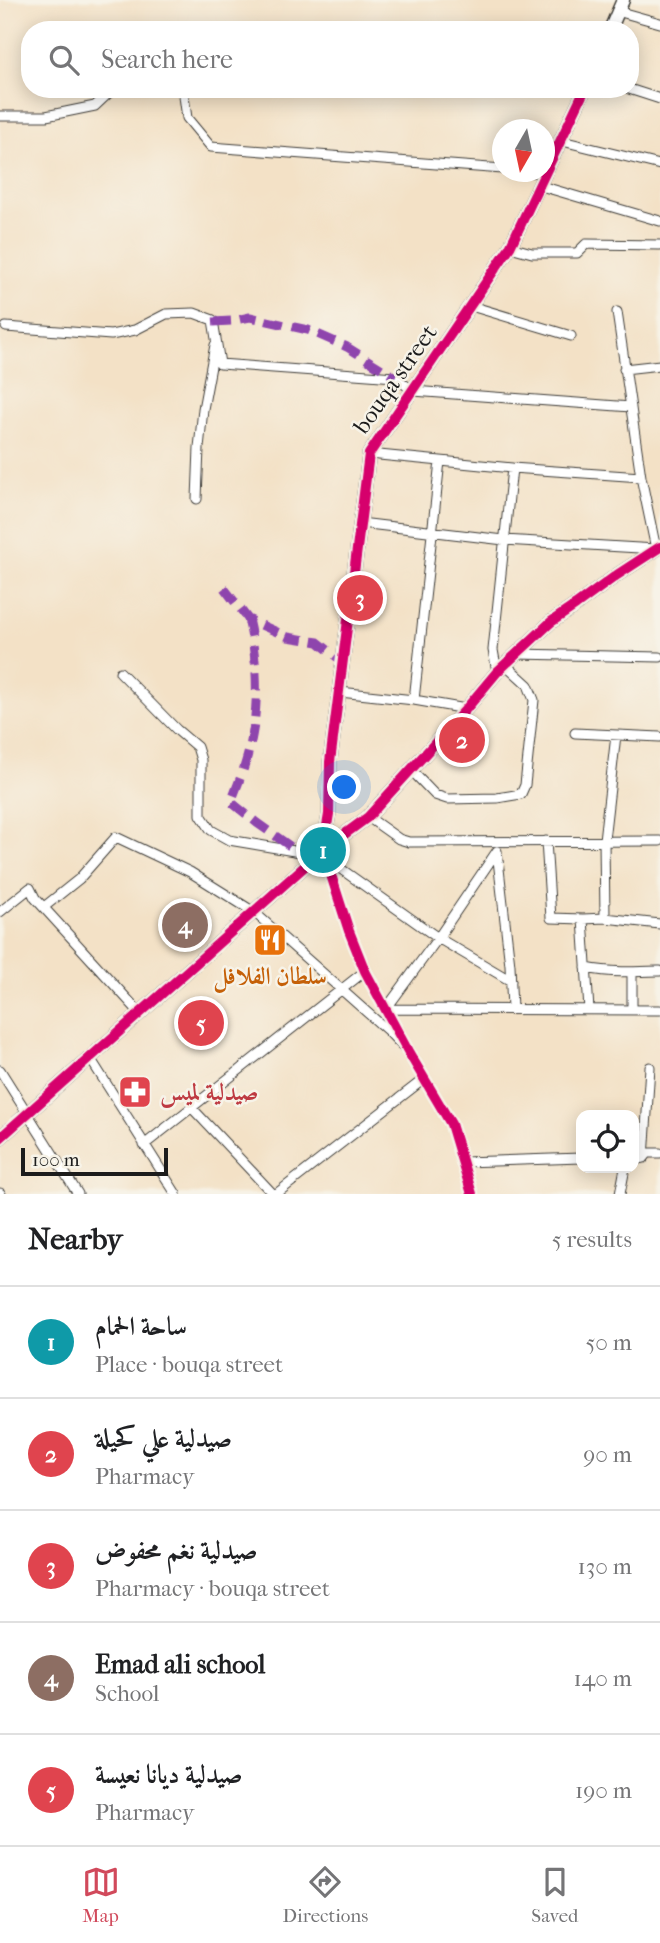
<!DOCTYPE html>
<html lang="en">
<head>
<meta charset="utf-8">
<style>
  :root { --surface:#fff; --page:#f2f2f2; --text:#202124; --muted:#757577; --line:#e0e0e0; --accent:#d1495b }
  body { margin:0; font-family:"IM FELL French Canon",Amiri,serif; background:var(--page); color:var(--text) }
  .controls { position:absolute; right:21px; bottom:21px; display:grid; overflow:hidden; border-radius:14px; box-shadow:0 4px 18px #0003 }
  .controls button { width:63px; height:63px; display:grid; place-items:center; padding:0; border:0; border-bottom:2px solid var(--line); background:var(--surface); color:var(--text); font:35px sans-serif }
  .compass { position:absolute; left:492px; top:119px; width:63px; height:63px; border-radius:50%; background:var(--surface); box-shadow:0 4px 18px #0003; rotate:189deg }
  .scale { position:absolute; left:21px; bottom:18px; width:147px; box-sizing:border-box; padding-left:7px; border:4px solid #1c1c1c; border-top:0; font-size:19px; line-height:24px; white-space:nowrap; color:#1c1c1c; -webkit-text-stroke:5px #f7f3e8; paint-order:stroke }
  .you { position:absolute; left:345px; top:788px; width:24px; height:24px; margin:-18px; border:5px solid #fff; border-radius:50%; background:#1a73e8; box-shadow:0 0 0 10px #1a73e833 }
  .badge { display:grid; place-items:center; width:46px; height:46px; border-radius:50%; background:var(--accent); color:#fff; font-size:23px; font-weight:700 }
  .pin { position:absolute; translate:-50% -50%; border:4px solid #fff; box-shadow:0 2px 7px #0006 }
  .list { margin:0; padding:0; list-style:none }
  h2 { display:flex; justify-content:space-between; align-items:center; height:91px; margin:0; padding:0 28px; font-size:30px }
  h2 small { font-size:23px; font-weight:400; color:var(--muted) }
  .list li { display:grid; grid-template-columns:46px 1fr auto; gap:21px; align-items:center; box-sizing:border-box; height:112px; padding:0 28px; border-top:2px solid var(--line) }
  .list b { display:block; font-size:26px; white-space:nowrap }
  .list p { margin:0; font-size:23px; white-space:nowrap; color:var(--muted) }
  .list em { font-size:23px; font-style:normal; color:var(--muted) }
  .icon { flex:none; width:38px; height:38px; fill:none; stroke:currentColor; stroke-width:2; stroke-linecap:round; stroke-linejoin:round }
  .map { position:relative; flex:none; width:660px; height:1194px; overflow:hidden }
  .search { position:absolute; background:var(--surface); box-shadow:0 4px 18px #0003; left:21px; right:21px; top:21px; height:77px; display:flex; align-items:center; gap:18px; box-sizing:border-box; padding:0 24px; border-radius:28px; color:var(--muted); font-size:26px }
  .sheet { height:651px; background:var(--surface) }
  nav { display:flex; justify-content:space-around; align-items:center; box-sizing:border-box; height:98px; border-top:2px solid var(--line); background:var(--surface); font-size:19px; color:var(--muted) }
  nav a { display:grid; justify-items:center; gap:4px }
  nav .on { color:var(--accent) }
  .map>svg:first-child { display:block }
  .lines { fill:none; stroke-linecap:round; stroke-linejoin:round }
  .street-casing { stroke:#3c3a36; stroke-width:11 }
  .secondary-casing { stroke:#3c3a36; stroke-width:15 }
  .street { stroke:#fff; stroke-width:9 }
  .secondary { stroke:#fff; stroke-width:12 }
  .quiet { stroke:#8e44ad; stroke-width:9; stroke-dasharray:18 9; stroke-linecap:butt }
  .cycleway-casing { stroke:#f7f3e8; stroke-width:15 }
  .cycleway { stroke:#d6006c; stroke-width:10 }
  .labels { text-anchor:middle; dominant-baseline:central; stroke-width:5; stroke-linejoin:round; paint-order:stroke }
  .street-label { font-size:24px; fill:#1c1c1c; stroke:#f7f3e8 }
  .food-label { font-size:24px; font-weight:bold; fill:#c56008; stroke:#f7f3e8 }
  .health-label { font-size:24px; font-weight:bold; fill:#be3a42; stroke:#f7f3e8; text-anchor:start }
</style>
</head>
<body>
<div class="map">
<svg width="660" height="1194" viewBox="0 0 660 1194">
  <rect width="100%" height="100%" fill="#f7f3e8"/>
  <filter id="ink" filterUnits="userSpaceOnUse"><feTurbulence type="fractalNoise" baseFrequency=".0143" numOctaves="2"/><feDisplacementMap in="SourceGraphic" scale="14" xChannelSelector="R" yChannelSelector="G"/><feConvolveMatrix kernelMatrix="1 2 1 2 8 2 1 2 1" color-interpolation-filters="sRGB"/></filter>
  <filter id="wash" filterUnits="userSpaceOnUse"><feTurbulence type="fractalNoise" baseFrequency=".00686" numOctaves="4" result="noise"/><feDisplacementMap in="SourceGraphic" scale="28" xChannelSelector="R" yChannelSelector="G"/><feGaussianBlur stdDeviation="1.57" result="paint"/><feColorMatrix in="noise" values="0 0 0 0 0 0 0 0 0 0 0 0 0 0 0 0 0 1.4 0 .05"/><feComposite in="paint" operator="in"/></filter>
  <g filter="url(#wash)">
    <rect width="100%" height="100%" fill="#f3e1c6"/>
  </g>
  <g filter="url(#ink)">
    <g class="lines">
      <defs>
        <path id="street" d="M617,11L660,23
          M183,89L187,118L211,147L503,169
          M629,89L660,99
          M0,116H46L95,106L113,89
          M562,141L660,165
          M531,172L547,173
          M541,186L660,221
          M510,247L532,253H577L586,244L660,245
          M471,306L571,336
          M6,327L111,335L135,330L166,314L194,313L213,320L220,364L395,377L413,391L631,407
          M624,369L660,365
          M369,454L512,468L641,477
          M197,499L199,448L203,409L215,345
          M360,523L504,540L656,549L641,477L617,312
          M517,654L660,657
          M120,672L177,730L197,747L201,760V815L211,830L229,840L318,855
          M497,672L493,650L512,468
          M340,692L414,700L466,709
          M414,700L440,461
          M575,733L660,737
          M410,769L435,795L447,799L497,798L521,794L525,785L534,700L528,685L505,664
          M368,817L399,839L409,842L660,841
          M546,841L551,918L583,919L605,918L660,924
          M323,850L349,931L365,971L409,1053L451,1124L472,1194
          M497,851L510,965L512,1009
          M329,869H341L438,938L511,981
          M44,907L79,879L116,837L190,872L254,912L388,1031L409,1053
          M0,912L30,888L35,898L140,1013
          M605,918L604,840L616,735
          M583,919L589,1010
          M586,968C611,973 634,972 660,971
          M632,972V1010
          M386,1009L660,1010
          M386,1009L438,938L497,851
          M90,1058L176,1194
          M0,1070L78,1194
          M192,1108L273,1194
          M144,1145L365,971
          M644,1158L650,1067
          M634,1160L644,1158L648,1153H660
          M463,1162L581,1158
          M0,1193L1,1194
          M276,1194L424,1079
          M620,1194L625,1168"/>
        <path id="secondary" d="M610,30L623,0
          M323,850L329,814L330,762L369,454L510,247L585,89
          M0,1138L323,850L368,817L466,709L497,672L551,622L576,605L617,575L660,547"/>
      </defs>
      <!-- street casing -->
      <use href="#street" class="street-casing"/>
      <!-- secondary casing -->
      <use href="#secondary" class="secondary-casing"/>
      <!-- street -->
      <use href="#street" class="street"/>
      <!-- secondary -->
      <use href="#secondary" class="secondary"/>
      <!-- quiet -->
      <path class="quiet" d="M213,322L231,321L250,317L308,330L347,347L395,377
        M224,588L248,619L288,637L318,642L343,662
        M248,619C259,665 260,715 246,761C242,775 236,789 231,802L257,823L297,851"/>
      <defs>
        <path id="cycleway" d="M0,1138L323,850L368,817L466,709L497,672L551,622L576,605L617,575L660,547
          M472,1194L451,1124L409,1053L365,971L349,931L323,850L329,814L330,762L369,454L510,247L585,89"/>
      </defs>
      <!-- cycleway casing -->
      <use href="#cycleway" class="cycleway-casing"/>
      <!-- cycleway -->
      <use href="#cycleway" class="cycleway"/>
    </g>
  </g>
  <!-- icons -->
  <defs>
    <symbol id="restaurant-square" viewBox="-11 -11 22 22"><rect x="-9" y="-9" width="18" height="18" rx="4" fill="#e8710a" stroke="#f7f3e8"/><path d="M-5-6h1v4h1v-4h1v4h1v-4h1v5L-1.5 .5V6h-2V.5L-5-1ZM5-6V6H3V1.5H1.5Q1.5-4 5-6Z" fill="#fff"/></symbol>
    <symbol id="pharmacy-square" viewBox="-11 -11 22 22"><rect x="-9" y="-9" width="18" height="18" rx="4" fill="#e0444e" stroke="#f7f3e8"/><path d="M-2-6h4v4h4v4h-4v4h-4v-4h-4v-4h4Z" fill="#fff"/></symbol>
  </defs>
  <g fill-rule="evenodd">
    <use href="#restaurant-square" x="251" y="921" width="38" height="38"/>
    <use href="#pharmacy-square" x="116" y="1073" width="38" height="38"/>
  </g>
  <g class="labels">
    <!-- street labels -->
    <g class="street-label">
      <text transform="translate(395 379) rotate(-55)">bouqa street</text>
    </g>
    <!-- food labels -->
    <g class="food-label">
      <text x="270" y="976">سلطان الفلافل</text>
    </g>
    <!-- health labels -->
    <g class="health-label">
      <text x="160" y="1092">صيدلية لميس</text>
    </g>
  </g>
</svg>
<div class="controls">
<button><svg class="icon" aria-label="locate" viewBox="0 0 24 24"><circle cx="12" cy="12" r="6"/><path d="M12 2v4M12 18v4M2 12h4M18 12h4"/></svg></button>
</div>
<svg class="compass" viewBox="-18 -18 36 36"><path d="M0-13l5 13h-10z" fill="#e53935"/><path d="M0 13l5-13h-10z" fill="#757577"/></svg>
<div class="scale">100 m</div>
<div class="you"></div>
<div class="pin badge" style="left:323px;top:850px;background:#0f9aa8">1</div>
<div class="pin badge" style="left:462px;top:740px;background:#e0444e">2</div>
<div class="pin badge" style="left:360px;top:598px;background:#e0444e">3</div>
<div class="pin badge" style="left:185px;top:925px;background:#8d6e63">4</div>
<div class="pin badge" style="left:201px;top:1023px;background:#e0444e">5</div>
<div class="search"><svg class="icon" aria-label="search" viewBox="0 0 24 24"><circle cx="10" cy="10" r="6"/><path d="M15 15l6 6"/></svg>Search here</div>
</div>
<section class="sheet">
<h2>Nearby<small>5 results</small></h2>
<ul class="list">
<li><span class="badge" style="background:#0f9aa8">1</span><div><b>ساحة الحمام</b><p>Place · bouqa street</p></div><em>50 m</em></li>
<li><span class="badge" style="background:#e0444e">2</span><div><b>صيدلية علي كحيلة</b><p>Pharmacy</p></div><em>90 m</em></li>
<li><span class="badge" style="background:#e0444e">3</span><div><b>صيدلية نغم محفوض</b><p>Pharmacy · bouqa street</p></div><em>130 m</em></li>
<li><span class="badge" style="background:#8d6e63">4</span><div><b>Emad ali school</b><p>School</p></div><em>140 m</em></li>
<li><span class="badge" style="background:#e0444e">5</span><div><b>صيدلية ديانا نعيسة</b><p>Pharmacy</p></div><em>190 m</em></li>
</ul>
</section>
<nav>
<a class="on"><svg class="icon" aria-label="map" viewBox="0 0 24 24"><path d="M3 6l6-2 6 2 6-2v14l-6 2-6-2-6 2zM9 4v14M15 6v14"/></svg>Map</a>
<a><svg class="icon" aria-label="directions" viewBox="0 0 24 24"><path d="M12 3l9 9-9 9-9-9zM9 14v-3h6M13 9l2 2-2 2"/></svg>Directions</a>
<a><svg class="icon" aria-label="saved" viewBox="0 0 24 24"><path d="M7 4h10v16l-5-4-5 4z"/></svg>Saved</a>
</nav>
</body>
</html>
